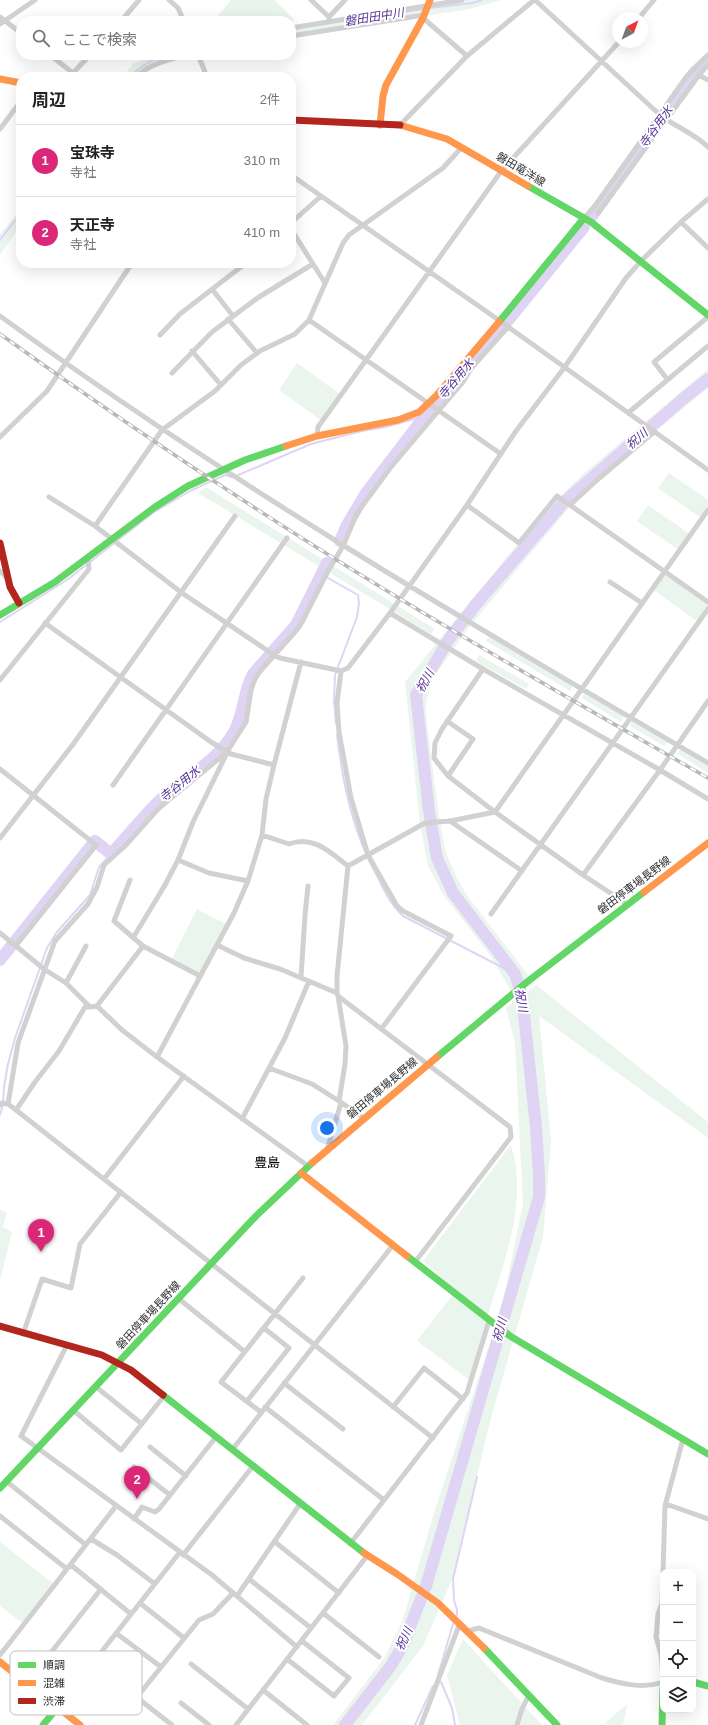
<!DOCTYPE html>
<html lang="ja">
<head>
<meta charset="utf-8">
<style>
  :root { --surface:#fff; --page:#f6f6f6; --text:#222; --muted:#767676; --line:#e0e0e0; --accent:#db2777 }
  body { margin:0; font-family:Helvetica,"Noto Sans JP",sans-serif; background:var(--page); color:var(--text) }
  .controls { position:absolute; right:12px; bottom:12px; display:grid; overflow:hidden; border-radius:8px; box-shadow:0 4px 16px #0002 }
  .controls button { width:36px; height:36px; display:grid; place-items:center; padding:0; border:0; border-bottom:1px solid var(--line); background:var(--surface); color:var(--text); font:20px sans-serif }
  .compass { position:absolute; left:612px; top:12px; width:36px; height:36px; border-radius:50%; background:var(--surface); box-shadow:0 4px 16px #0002; rotate:41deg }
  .you { position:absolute; left:327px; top:1128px; width:14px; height:14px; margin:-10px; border:3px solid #fff; border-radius:50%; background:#1a73e8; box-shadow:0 0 0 6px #1a73e833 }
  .badge { display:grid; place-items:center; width:26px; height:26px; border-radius:50%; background:var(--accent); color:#fff; font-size:13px; font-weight:700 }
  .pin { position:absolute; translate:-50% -33px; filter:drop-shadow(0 1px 2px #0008) }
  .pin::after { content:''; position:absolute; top:21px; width:14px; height:12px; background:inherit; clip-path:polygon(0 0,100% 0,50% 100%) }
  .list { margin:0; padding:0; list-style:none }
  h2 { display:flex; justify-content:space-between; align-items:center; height:52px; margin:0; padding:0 16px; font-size:17px }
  h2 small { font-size:13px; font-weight:400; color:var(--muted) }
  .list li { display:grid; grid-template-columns:26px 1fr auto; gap:12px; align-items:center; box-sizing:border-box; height:72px; padding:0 16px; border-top:1px solid var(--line) }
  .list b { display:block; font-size:15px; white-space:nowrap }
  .list p { margin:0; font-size:13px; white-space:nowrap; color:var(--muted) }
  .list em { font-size:13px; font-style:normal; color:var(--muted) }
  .icon { flex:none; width:22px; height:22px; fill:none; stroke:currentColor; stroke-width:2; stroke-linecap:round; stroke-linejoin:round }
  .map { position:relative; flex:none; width:708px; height:1725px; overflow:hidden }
  .search { position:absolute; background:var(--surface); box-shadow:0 4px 16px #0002; left:16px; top:16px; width:280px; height:44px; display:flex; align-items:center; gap:10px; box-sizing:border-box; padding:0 14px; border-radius:16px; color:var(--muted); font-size:15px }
  .panel { position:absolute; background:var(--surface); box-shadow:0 4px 16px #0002; left:16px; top:72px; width:280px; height:196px; border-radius:16px }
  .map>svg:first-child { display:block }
  .green { fill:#eaf5ee }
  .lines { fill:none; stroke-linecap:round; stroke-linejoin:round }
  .stream { stroke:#dfd4f3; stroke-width:2 }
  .river { stroke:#dfd4f3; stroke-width:12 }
  .street { stroke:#d1d1d1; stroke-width:5 }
  .fast { stroke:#63d668; stroke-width:7 }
  .slow { stroke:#ff974d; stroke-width:7 }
  .jam { stroke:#b3261e; stroke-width:7 }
  .rail-casing { stroke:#b8b8b8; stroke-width:3.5 }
  .rail { stroke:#fff; stroke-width:2; stroke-dasharray:6; stroke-linecap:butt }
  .labels { text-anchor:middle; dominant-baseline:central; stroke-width:4; stroke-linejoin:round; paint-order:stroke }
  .street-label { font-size:11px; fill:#2c2c2c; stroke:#fff }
  .water-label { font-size:12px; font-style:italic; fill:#563396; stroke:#fff }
  .quarter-label { font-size:13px; fill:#000; stroke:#fff }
  .key { fill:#fff; stroke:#c0c0c0; stroke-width:1 }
  .key-label { font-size:11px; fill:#2c2c2c }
</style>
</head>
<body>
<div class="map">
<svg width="708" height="1725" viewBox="0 0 708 1725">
  <rect width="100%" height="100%" fill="#fff"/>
  <!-- green -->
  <path class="green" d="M231,0H275L295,21H213Z
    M462,0H501L470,9L291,36V28Z
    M152,55H184L140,72L142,77H136L140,72L133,77H123L133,64Z
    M21,209V225L0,254V234Z
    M297,363L341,395L322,421L279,390Z
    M708,369V388L614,466L572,504L470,626L433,678L429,689L426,705L427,724L438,809L445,850L456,876L466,894L535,984L511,991L490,955L444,896L428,866L420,824L405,682L538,519L583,474Z
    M669,473L708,500V509L701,518L658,488Z
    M206,487L435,629L431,634L198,493Z
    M648,505L691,535L680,551L637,521Z
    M665,575L708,605L697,621L654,590Z
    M489,635L573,685L570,691L486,641Z
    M479,655L529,684L526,689L476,661Z
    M585,692L624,716L621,722L582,698Z
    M632,721L667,742L664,746L630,726Z
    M680,749L708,766V773L678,754Z
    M197,909L226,924L200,976L171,961Z
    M536,985L708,1122V1138L539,1016L551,1141L543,1237L491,1418L457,1557L454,1575L423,1646L362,1725H333L385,1657L403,1619L435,1510L502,1306L523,1204L515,1042L506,1008Z
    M511,1145C529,1202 503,1264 487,1318L489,1321L471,1381L417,1341L454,1293L479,1312L423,1261Z
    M0,1210L7,1212L3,1227L12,1232L0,1281Z
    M0,1542L55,1585L24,1624L0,1606Z
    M463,1639L542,1725H460L447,1675Z
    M627,1704L623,1725H611L605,1723Z"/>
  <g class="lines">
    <!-- stream -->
    <path class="stream" d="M430,8L472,3L482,0
      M392,14L425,9
      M129,77C140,67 151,59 166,55
      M0,240L21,213
      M236,476L311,444L362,431L386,427L425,416
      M321,574L358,595L359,603L357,617L335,675L334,701L336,724
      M0,622L67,580L154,512L192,490L225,475L232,477
      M337,735C343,785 353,833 378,878C385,892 391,905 403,916L515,974
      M0,1115L3,1105L4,1087L8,1064L15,1038L47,948L57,932L90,895L99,867L111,854
      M457,1615V1610L454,1600L453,1579L477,1477
      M438,1675L453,1624
      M441,1682L452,1708L455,1725
      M415,1725L433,1686"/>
    <!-- river -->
    <path class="river" d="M592,216L694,73L708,60
      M340,541L347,525L366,493L425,416L501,329L584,227
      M0,960L95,841L111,854C128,836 143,816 160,800C185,777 217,762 234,732C244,714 243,692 253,674L296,625L327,563
      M345,1725L390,1667L402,1647L426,1586L539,1197V1175L536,1127L522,996L515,974L453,893L437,858L429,811L416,695L449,639L477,603L565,501L684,398L708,379"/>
    <!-- street -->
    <path class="street" d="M169,0L178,8L184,21
      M311,0L329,17V21
      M535,0L659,114C675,127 694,133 708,147
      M0,17L21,33
      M329,17L345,0
      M423,18L467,56
      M639,18L654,0
      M121,21L139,0
      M0,24L35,0
      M291,28L462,0
      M291,36L424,15
      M50,55L78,77
      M198,55L207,77
      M73,73L90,55
      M699,75L708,80
      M136,77C149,64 168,60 186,55
      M400,125L467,56L534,0
      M0,129L21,101
      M291,175L500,321L708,470
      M598,213L699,75L708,65
      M584,218L595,206L687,76L708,55
      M681,222L708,248
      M291,223L321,196
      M291,229L325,283
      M212,289L233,316
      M0,316C226,481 467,622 708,763
      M228,319L257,353
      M309,320L501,454
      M160,335L180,314L246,263
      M192,351L221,385
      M172,373L212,332L259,297L313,264
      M667,379L654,362L708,317
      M628,413L708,346
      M317,436L318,427L502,170L619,42
      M0,437L47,391L132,263
      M49,497L95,526L182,593L274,655L280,658L341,671L348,668L390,613L467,505L516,431L564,368L626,278L641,261L681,222L708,199
      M467,505L519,543L557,496L708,602
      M570,505L597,480L654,432
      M95,526L162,430L215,391L241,365L260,351L295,334L309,320L343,243L349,235L443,168L462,147
      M0,571L8,579
      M610,582L642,603
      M390,613L483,669L660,770L583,875
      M45,623L211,742L231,754L274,765
      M483,669L442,729L435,743L434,758L448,776L495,812L583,875L627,904
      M341,671L337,703L339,732L351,798L368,855L397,906L403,911L451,936L382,1028
      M0,680L89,569L88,559
      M708,701L660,770L708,799
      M447,721L473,739L448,776
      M0,769L96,845L16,945
      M113,785L287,538
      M450,821L522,871
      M262,835L289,844C313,835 330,852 348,866L337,976V993
      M0,838L74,743L235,516
      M178,860L209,873L248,881
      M348,866L425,823L450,821L495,812L708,510
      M130,880L114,921L143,946L200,976
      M491,914L708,609
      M0,933L44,969L66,983L90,1007L97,1006L122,1030L157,1057L308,1166
      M133,938L165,885L178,860L193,822L226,755
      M217,945L244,958L280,969L337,993L338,996L510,1127L511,1137L415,1262
      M301,977L305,915L308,886
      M66,983L86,946
      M338,996L346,1046L345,1064L339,1101L364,1118
      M97,1006L143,946
      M157,1057L234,913L248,881L262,835L266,799L274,765L301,662
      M269,1068L312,1084L339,1101
      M8,1104L18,1043L55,941L88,904L97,887L104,865L125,846L159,808L227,752L246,722L251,690L255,679L260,671L295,632L302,622L327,573L343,546L357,513L391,467L463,382L472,367L508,327
      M0,1105L2,1103L8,1104L16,1110L433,1438
      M16,1110L35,1082L59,1051L85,1007H90
      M242,1119L285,1038L309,981
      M327,1150L341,1103
      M104,1179L184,1076
      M179,1299L245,1352
      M23,1334L42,1279L71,1288L80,1244L121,1192
      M67,1345L21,1436L212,1575L297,1647
      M284,1383L343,1429
      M95,1386L142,1424
      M247,1401L289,1348L264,1328
      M265,1407L384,1500
      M393,1407L424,1368L463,1399
      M73,1410L121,1450L164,1396
      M261,1412L221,1382L303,1278
      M150,1447L186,1476
      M232,1450L393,1245
      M134,1467L170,1495
      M6,1481L86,1545
      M666,1504L708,1519
      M0,1516L67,1569
      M134,1519L142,1507L155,1512L159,1509L216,1437
      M91,1539L117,1555L155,1584
      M275,1542L339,1593
      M350,1544L467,1393L489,1321
      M183,1555L253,1466
      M71,1565L131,1614
      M663,1572L665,1506L683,1439
      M663,1577L662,1603L658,1614L656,1637L661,1654L663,1676
      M249,1579L311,1628
      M237,1596L300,1504
      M140,1603L184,1638
      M323,1613L379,1657
      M468,1631L479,1628L602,1678C622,1684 643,1689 663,1682
      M116,1633L161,1667
      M0,1655L116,1506
      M287,1659L334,1696L349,1678L302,1641
      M93,1663L172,1725
      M191,1664L248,1709
      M27,1683L101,1589
      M263,1690L307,1725
      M137,1697L199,1620L213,1614L233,1593
      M181,1703L209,1725
      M58,1707L180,1552
      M236,1725L367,1556
      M421,1725L460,1623
      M517,1725L522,1709L529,1695"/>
    <!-- fast -->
    <path class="fast" d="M528,186L591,222L708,315
      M499,322L584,218
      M0,615L55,582L155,507L188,486L245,460L286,446
      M437,1057L527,982L644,892
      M407,1256L510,1336L708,1454
      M163,1395L364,1553
      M0,1488L256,1216L312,1163
      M484,1648L557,1725
      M693,1682L708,1686
      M43,1725L58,1707
      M662,1725L663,1688"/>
    <!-- slow -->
    <path class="slow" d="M0,79L21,83
      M380,125L383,96L386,85L423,18L430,0
      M400,125L447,139L528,186
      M286,446L317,436L398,420L419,412L436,396L499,322
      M644,892L708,843
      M312,1163L437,1057
      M301,1173L407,1256
      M364,1553L397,1574L438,1603L484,1648
      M0,1662L80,1725"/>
    <!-- jam -->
    <path class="jam" d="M291,120L400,125
      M0,543L10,587L19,603
      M0,1326L102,1355L131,1370L163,1395"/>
    <defs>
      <path id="rail" d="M0,334C106,410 214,483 324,552C450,631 579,704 708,778"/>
    </defs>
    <!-- rail casing -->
    <use href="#rail" class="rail-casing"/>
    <!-- rail -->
    <use href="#rail" class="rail"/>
  </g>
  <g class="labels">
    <!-- street labels -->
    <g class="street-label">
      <text transform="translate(521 169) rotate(31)">磐田竜洋線</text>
      <text transform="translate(634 885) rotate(-37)">磐田停車場長野線</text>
      <text transform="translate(382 1088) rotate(-40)">磐田停車場長野線</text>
      <text transform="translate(148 1315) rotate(-47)">磐田停車場長野線</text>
    </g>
    <!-- water labels -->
    <g class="water-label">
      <text transform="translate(374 17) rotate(-9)">磐田田中川</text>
      <text transform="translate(656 127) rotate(-54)">寺谷用水</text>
      <text transform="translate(456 379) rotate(-50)">寺谷用水</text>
      <text transform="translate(637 439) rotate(-41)">祝川</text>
      <text transform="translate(425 681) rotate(-61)">祝川</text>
      <text transform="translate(180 784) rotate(-39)">寺谷用水</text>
      <text transform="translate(521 1000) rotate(80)">祝川</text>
      <text transform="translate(500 1330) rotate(-74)">祝川</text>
      <text transform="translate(404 1639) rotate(-66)">祝川</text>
    </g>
    <!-- quarter labels -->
    <g class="quarter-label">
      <text x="267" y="1162">豊島</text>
    </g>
  </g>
  <!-- legend -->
  <rect x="10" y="1651" width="132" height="64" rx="6" class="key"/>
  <rect x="18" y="1662" width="18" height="6" fill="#63d668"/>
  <rect x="18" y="1680" width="18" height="6" fill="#ff974d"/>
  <rect x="18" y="1698" width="18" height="6" fill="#b3261e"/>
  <g class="key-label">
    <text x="43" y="1669">順調</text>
    <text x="43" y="1687">混雑</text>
    <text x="43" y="1705">渋滞</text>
  </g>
</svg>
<div class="controls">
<button>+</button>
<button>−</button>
<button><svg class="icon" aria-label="locate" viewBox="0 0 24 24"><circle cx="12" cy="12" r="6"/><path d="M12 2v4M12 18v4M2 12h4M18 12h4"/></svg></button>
<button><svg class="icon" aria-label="layers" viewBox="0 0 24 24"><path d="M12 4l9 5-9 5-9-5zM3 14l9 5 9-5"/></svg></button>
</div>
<svg class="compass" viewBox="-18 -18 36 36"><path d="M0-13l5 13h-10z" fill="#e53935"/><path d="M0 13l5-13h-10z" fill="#767676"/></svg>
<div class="you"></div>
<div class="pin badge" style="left:41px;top:1252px">1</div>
<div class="pin badge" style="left:137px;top:1499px">2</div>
<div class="search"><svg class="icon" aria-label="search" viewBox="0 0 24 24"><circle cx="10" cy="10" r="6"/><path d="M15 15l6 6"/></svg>ここで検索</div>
<section class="panel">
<h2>周辺<small>2件</small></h2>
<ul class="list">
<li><span class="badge">1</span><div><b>宝珠寺</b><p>寺社</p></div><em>310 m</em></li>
<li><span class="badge">2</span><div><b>天正寺</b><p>寺社</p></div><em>410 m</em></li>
</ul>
</section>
</div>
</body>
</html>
